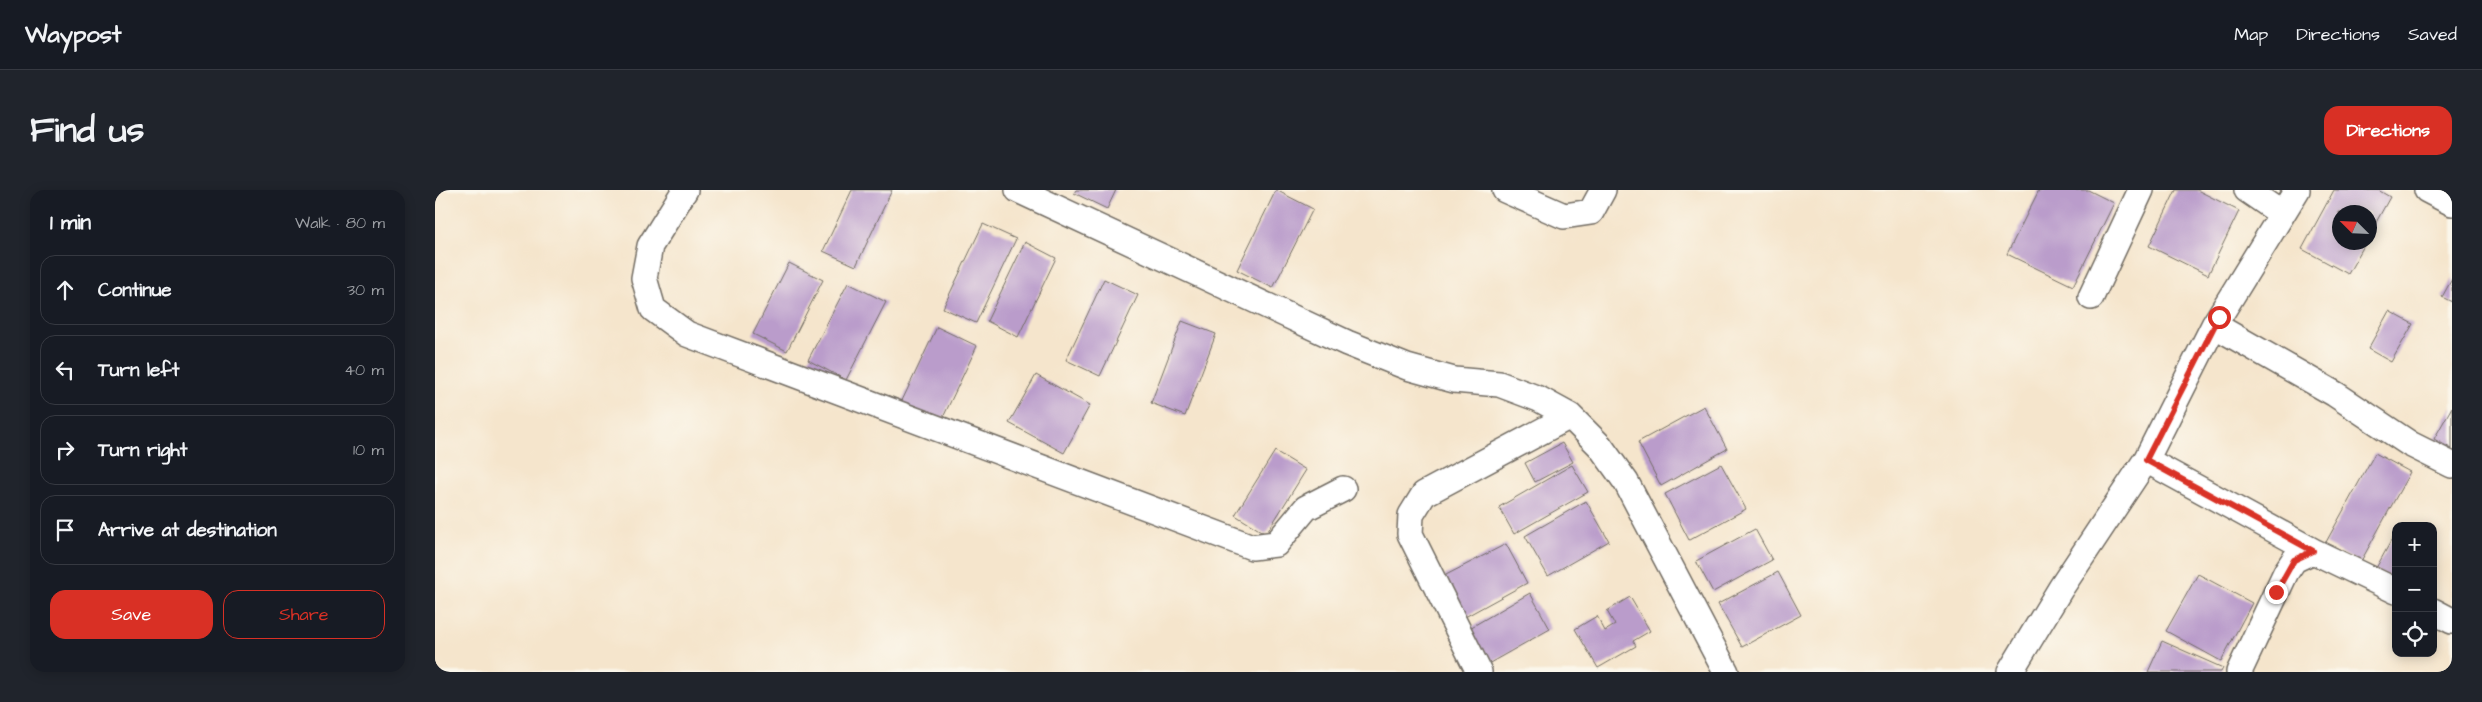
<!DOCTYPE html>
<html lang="en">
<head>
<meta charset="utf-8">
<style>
  :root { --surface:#171b24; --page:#20242c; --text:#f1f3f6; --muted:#9ea1a6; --line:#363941; --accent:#d93025 }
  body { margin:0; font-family:"Architects Daughter",sans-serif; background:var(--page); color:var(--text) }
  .controls { position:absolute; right:15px; bottom:15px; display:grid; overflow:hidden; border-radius:10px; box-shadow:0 2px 12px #0003 }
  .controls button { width:45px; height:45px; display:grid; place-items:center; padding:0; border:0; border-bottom:1px solid var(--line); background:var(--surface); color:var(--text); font:25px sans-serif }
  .compass { position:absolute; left:1897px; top:15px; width:45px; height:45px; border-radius:50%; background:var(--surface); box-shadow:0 2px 12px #0003; rotate:294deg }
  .stop { position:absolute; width:15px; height:15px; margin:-11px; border:4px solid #d93025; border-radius:50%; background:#fff }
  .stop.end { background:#d93025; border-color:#fff; box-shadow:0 1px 5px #0008 }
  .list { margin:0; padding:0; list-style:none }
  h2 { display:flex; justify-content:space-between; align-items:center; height:65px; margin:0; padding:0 20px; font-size:21px }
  h2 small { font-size:16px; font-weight:400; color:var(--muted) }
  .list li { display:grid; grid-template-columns:32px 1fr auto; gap:15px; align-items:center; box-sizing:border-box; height:70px; margin:0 10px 10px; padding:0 10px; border:1px solid var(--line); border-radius:15px }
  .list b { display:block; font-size:19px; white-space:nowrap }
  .list em { font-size:16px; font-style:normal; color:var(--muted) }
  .actions { display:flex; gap:10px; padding:15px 20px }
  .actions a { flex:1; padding:11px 0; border:1px solid var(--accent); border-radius:15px; text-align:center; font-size:18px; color:var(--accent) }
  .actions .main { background:var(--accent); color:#fff }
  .icon { flex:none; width:28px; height:28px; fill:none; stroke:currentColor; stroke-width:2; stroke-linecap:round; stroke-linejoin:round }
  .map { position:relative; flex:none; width:2017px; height:482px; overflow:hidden; border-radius:15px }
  header { display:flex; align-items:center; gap:30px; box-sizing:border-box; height:70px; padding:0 25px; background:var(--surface); border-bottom:1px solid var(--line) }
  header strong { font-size:24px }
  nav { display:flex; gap:28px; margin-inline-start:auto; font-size:18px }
  .intro { display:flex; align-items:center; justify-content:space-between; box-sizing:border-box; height:120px; padding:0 30px }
  h1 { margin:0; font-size:35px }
  .button { padding:12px 22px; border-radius:15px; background:var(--accent); color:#fff; font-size:18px; font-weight:700 }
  main { display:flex; gap:30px; padding:0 30px }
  aside { flex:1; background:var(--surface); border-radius:15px; box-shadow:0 2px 12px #0003 }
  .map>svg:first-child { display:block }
  .building { fill:#ba9ccb }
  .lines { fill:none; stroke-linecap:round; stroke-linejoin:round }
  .street-casing { stroke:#726c63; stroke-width:28 }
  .street { stroke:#fff; stroke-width:25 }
  .route { stroke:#d93025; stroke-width:6 }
</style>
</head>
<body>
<header>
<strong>Waypost</strong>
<nav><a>Map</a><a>Directions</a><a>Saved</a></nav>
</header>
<div class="intro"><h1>Find us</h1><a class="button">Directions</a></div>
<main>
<aside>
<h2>1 min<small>Walk · 80 m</small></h2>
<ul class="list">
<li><svg class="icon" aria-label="ahead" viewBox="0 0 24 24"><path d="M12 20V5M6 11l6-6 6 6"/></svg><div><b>Continue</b></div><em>30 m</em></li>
<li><svg class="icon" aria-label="left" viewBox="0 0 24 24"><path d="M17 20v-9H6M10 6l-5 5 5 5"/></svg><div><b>Turn left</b></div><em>40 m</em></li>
<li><svg class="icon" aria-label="right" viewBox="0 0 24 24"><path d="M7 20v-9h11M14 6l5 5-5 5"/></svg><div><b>Turn right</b></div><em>10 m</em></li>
<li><svg class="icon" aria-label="arrive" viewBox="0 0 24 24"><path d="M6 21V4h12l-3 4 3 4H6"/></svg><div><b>Arrive at destination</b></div></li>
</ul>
<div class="actions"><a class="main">Save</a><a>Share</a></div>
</aside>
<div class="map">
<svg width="2017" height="482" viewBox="0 0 2017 482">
  <rect width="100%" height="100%" fill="#fbf7ec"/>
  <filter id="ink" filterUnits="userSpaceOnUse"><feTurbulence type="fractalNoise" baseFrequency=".02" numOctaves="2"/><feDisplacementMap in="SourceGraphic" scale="10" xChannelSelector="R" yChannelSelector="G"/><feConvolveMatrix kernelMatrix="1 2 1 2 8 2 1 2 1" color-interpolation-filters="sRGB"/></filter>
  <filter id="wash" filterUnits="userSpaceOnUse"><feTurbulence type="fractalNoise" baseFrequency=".0096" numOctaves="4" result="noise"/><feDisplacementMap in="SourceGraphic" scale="20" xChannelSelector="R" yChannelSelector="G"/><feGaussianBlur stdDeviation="1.12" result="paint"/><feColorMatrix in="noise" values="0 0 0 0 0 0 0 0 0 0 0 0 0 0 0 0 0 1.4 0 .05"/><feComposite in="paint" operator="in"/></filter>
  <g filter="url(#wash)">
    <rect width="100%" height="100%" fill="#f5e5cc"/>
    <g id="blocks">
      <!-- building -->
      <path class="building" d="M417,0H457L421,76L388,61Z
        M641,0H681L672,19L639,3Z
        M841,0L878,19L838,98L802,80Z
        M1604,0H1653L1679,13L1638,96L1572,64Z
        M1741,0H1762L1804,21L1773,85L1714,56Z
        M1899,0H1943L1955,7L1934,45V22H1904V52H1931L1913,84L1867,59Z
        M548,34L581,49L541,133L508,118Z
        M590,52L621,68L583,147L552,131Z
        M354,73L388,90L352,161L318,144Z
        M669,89L703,105L665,186L631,170Z
        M2017,89V112L2007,107Z
        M413,93L451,112L411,190L373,170Z
        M1954,121L1978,134L1956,172L1933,159Z
        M747,131L781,144L750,226L716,213Z
        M502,137L542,156L504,236L464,217Z
        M601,185L655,215L629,263L574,233Z
        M1269,216L1292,259L1226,296L1203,252Z
        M2017,217V259L1999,249Z
        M1127,253L1138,272L1100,292L1090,273Z
        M840,261L871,280L831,344L800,325Z
        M1940,263L1975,282L1925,373L1890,354Z
        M1286,274L1311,319L1254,350L1230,304Z
        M1137,275L1153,302L1079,344L1064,317Z
        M1151,311L1174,351L1113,386L1090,346Z
        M1320,339L1337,370L1278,402L1261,371Z
        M1961,342V391L1940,380Z
        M1071,354L1092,393L1030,427L1009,386Z
        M1343,382L1366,425L1307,457L1283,414Z
        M1763,384L1817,413L1786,471L1731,441Z
        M1095,403L1115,439L1053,474L1033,439Z
        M1195,407L1215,441L1198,451L1201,456L1163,478L1140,439L1162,426L1170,441L1180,435L1172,421Z
        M1727,451L1788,478L1786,482H1713Z"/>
    </g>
  </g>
  <g filter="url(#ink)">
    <use href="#blocks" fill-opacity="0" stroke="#726c63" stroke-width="1"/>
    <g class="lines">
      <defs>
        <path id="street" d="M250,0L215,56L209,88L218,119L252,144L817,357L841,354L871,318L908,299
          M583,0L912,153L972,177L1019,190L1064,194L1104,209L1135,226L1165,256L1191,292L1291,482
          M1070,0L1129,26L1156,22L1168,0
          M1812,0L1847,24
          M1992,0L2017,13
          M1656,107L1706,0
          M1779,135L1900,204L1975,254L2017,275
          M1711,270L1878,361
          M1998,421L2017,431
          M1044,482L975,344L976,325L989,304L1135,226
          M1575,482L1626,398L1711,270L1779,135L1862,0
          M1804,482L1851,382L1859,370L1878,361L1961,401"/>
      </defs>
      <!-- street casing -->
      <use href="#street" class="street-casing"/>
      <!-- street -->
      <use href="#street" class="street"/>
    </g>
  </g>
  <g class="lines" filter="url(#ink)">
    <!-- route -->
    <path class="route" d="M1784,127L1711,270L1878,361L1859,370L1841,402"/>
  </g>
</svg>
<div class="controls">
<button>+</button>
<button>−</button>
<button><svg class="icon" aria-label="locate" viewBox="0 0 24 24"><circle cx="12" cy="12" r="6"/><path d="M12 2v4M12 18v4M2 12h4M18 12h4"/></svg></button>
</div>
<svg class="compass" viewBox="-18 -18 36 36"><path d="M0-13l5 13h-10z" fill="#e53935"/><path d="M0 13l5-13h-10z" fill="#9ea1a6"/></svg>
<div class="stop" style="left:1784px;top:127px"></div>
<div class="stop end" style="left:1841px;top:402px"></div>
</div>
</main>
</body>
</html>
